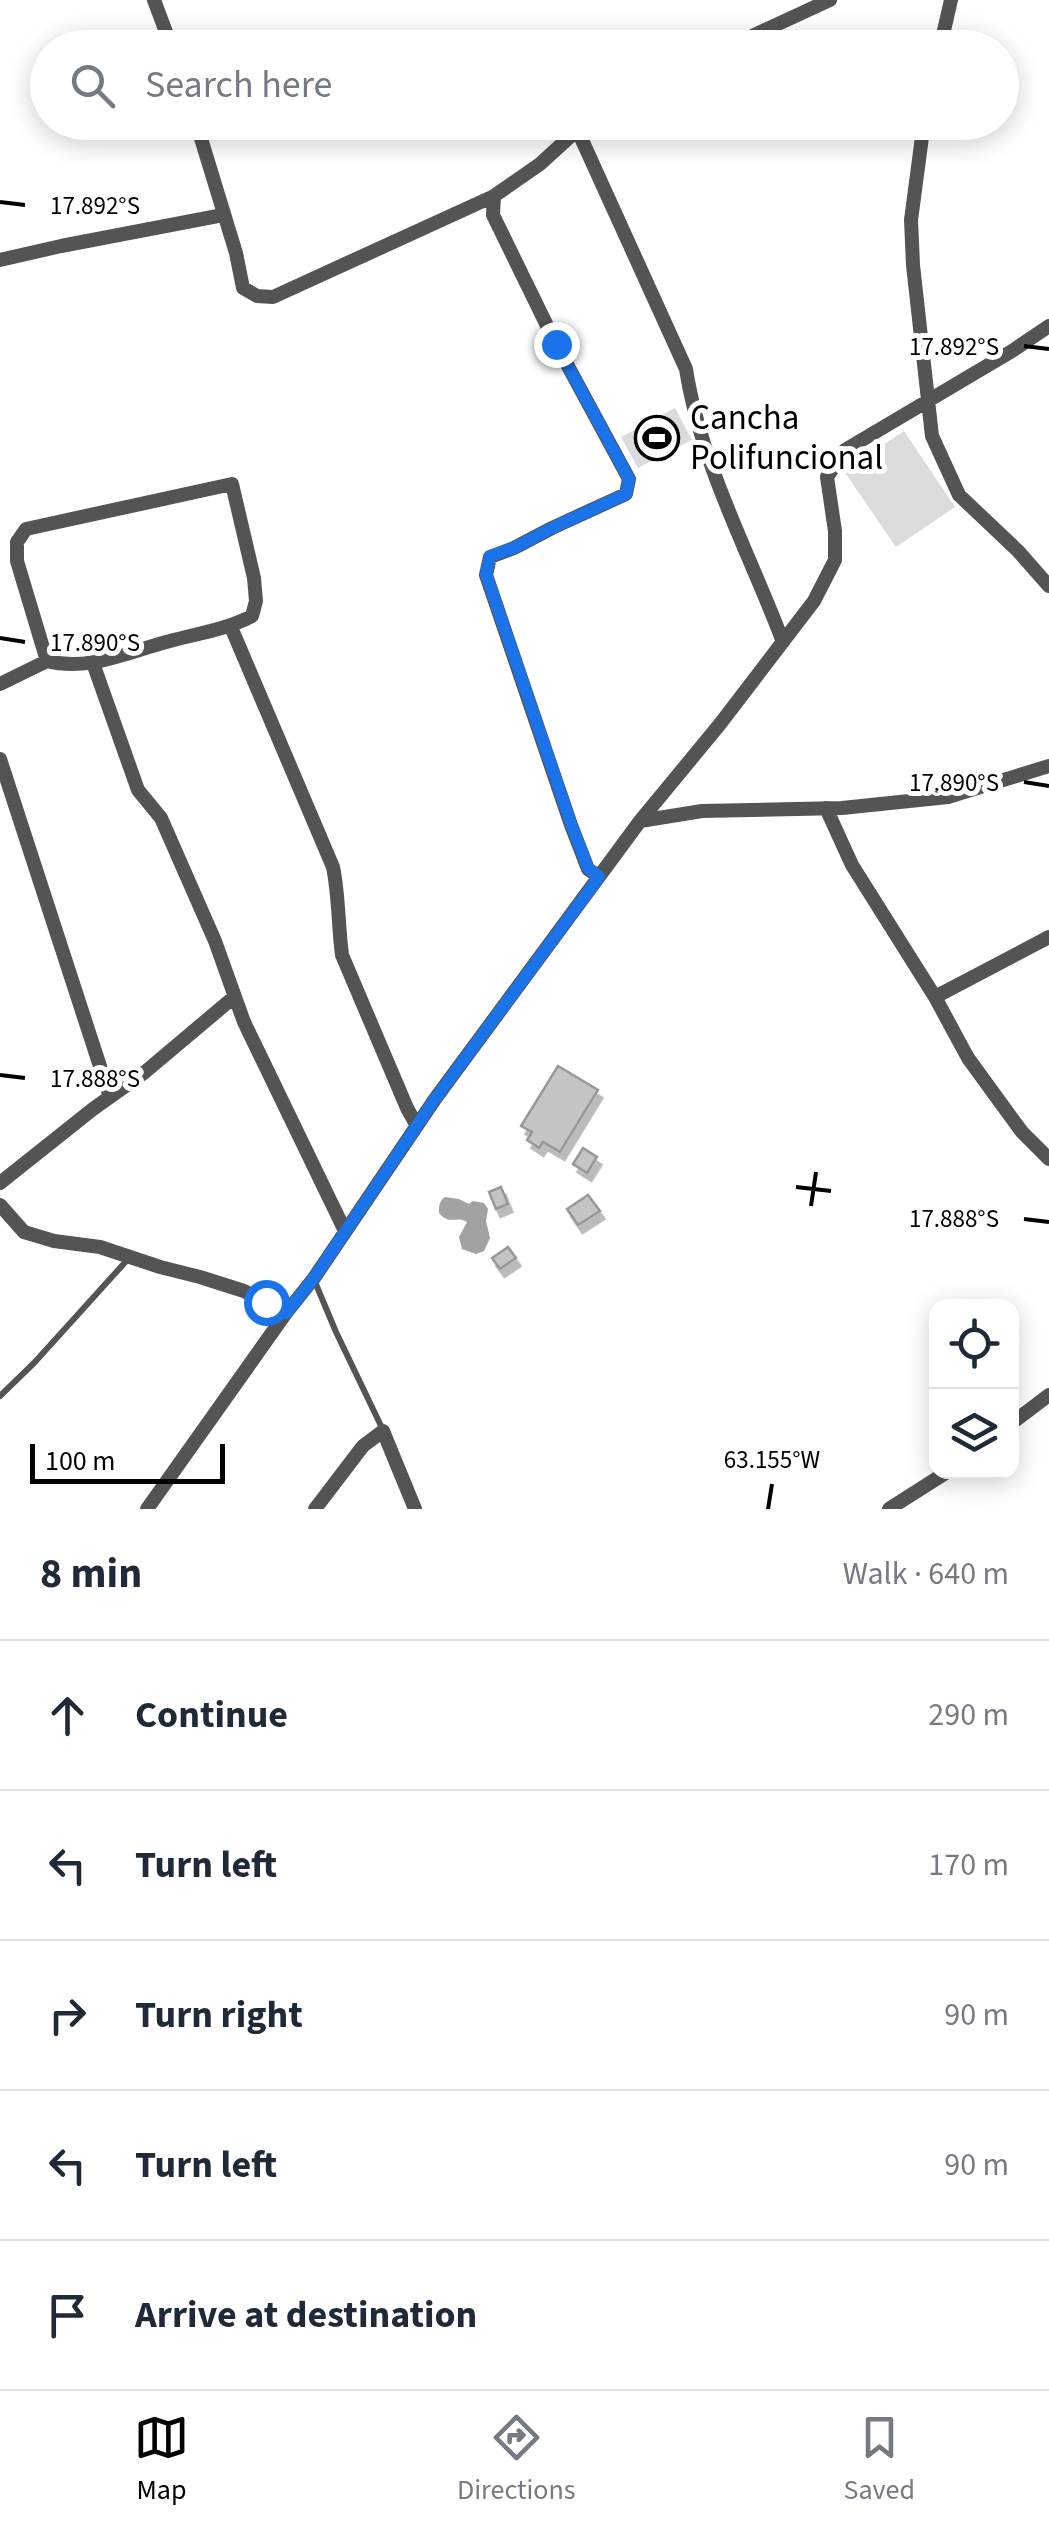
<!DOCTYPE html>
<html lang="en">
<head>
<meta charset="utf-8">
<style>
  :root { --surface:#fff; --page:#f2f2f3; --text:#1f2937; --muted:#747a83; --line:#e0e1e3; --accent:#000 }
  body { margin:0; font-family:"Source Sans 3",sans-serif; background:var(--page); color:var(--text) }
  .controls { position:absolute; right:30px; bottom:30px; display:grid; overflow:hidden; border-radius:20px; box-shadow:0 5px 25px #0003 }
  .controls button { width:90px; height:90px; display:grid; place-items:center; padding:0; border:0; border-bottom:2px solid var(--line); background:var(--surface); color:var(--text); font:50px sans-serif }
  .scale { position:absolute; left:30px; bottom:25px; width:195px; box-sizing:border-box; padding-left:10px; border:5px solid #000; border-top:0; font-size:28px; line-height:35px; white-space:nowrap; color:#000; -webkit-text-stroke:8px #fff; paint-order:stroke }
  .stop { position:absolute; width:30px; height:30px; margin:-22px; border:8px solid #1a73e8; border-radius:50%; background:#fff }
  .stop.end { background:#1a73e8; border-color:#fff; box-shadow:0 2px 10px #0008 }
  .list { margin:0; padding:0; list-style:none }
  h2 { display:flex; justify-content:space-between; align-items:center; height:130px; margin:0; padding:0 40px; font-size:42px }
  h2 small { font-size:32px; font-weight:400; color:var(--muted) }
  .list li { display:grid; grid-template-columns:65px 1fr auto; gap:30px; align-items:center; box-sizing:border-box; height:150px; padding:0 40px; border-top:2px solid var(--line) }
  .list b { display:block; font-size:38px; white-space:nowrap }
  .list em { font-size:32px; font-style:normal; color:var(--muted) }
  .icon { flex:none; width:55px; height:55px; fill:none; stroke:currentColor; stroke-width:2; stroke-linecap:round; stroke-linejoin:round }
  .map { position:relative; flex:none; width:1049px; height:1509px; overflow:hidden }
  .search { position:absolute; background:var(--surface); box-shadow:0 5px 25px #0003; left:30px; right:30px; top:30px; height:110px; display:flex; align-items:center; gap:25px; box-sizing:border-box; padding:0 35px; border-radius:55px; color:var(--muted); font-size:38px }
  .sheet { height:880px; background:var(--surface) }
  nav { display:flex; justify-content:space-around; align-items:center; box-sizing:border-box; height:140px; border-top:2px solid var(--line); background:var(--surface); font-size:28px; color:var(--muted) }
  nav a { display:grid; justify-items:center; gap:5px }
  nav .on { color:var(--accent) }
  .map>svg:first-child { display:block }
  .green { fill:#dbdbdb }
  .water { fill:#a2a2a2 }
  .building { fill:#c4c4c4; stroke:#989898; stroke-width:2.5; filter:url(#shadow) }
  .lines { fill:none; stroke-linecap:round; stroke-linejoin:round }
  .lane { stroke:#545454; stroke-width:6 }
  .street { stroke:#545454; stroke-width:14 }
  .route { stroke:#1a73e8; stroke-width:12 }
  .ticks { fill:none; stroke:#000; stroke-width:4 }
  .labels { text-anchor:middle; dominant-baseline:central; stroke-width:10; stroke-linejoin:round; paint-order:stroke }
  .poi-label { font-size:35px; fill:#000; stroke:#fff; text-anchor:start }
  .ticks-label { font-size:25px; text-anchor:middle; fill:#000; stroke:#fff; stroke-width:10; stroke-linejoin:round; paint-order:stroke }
</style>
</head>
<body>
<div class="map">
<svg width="1049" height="1509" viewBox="0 0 1049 1509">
  <defs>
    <filter id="shadow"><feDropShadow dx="4.5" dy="8" stdDeviation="0" flood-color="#0004"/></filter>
  </defs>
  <rect width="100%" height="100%" fill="#fff"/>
  <!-- green -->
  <path class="green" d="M675,408L692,440L638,468L621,437Z
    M904,431L955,507L896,547L844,471Z"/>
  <!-- water -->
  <path class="water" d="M445,1197L459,1199L469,1204L473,1201L484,1203L488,1209L486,1221L490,1238L484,1251L476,1254L462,1249L459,1237L467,1222C456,1215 450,1226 439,1213C439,1206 439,1201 445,1197Z"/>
  <!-- building -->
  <path class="building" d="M558,1066L598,1090L560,1152L543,1142L539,1148L527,1140L532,1132L521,1126Z
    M583,1148L597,1157L587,1173L573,1164Z
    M501,1187L508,1204L496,1209L489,1192Z
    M588,1195L600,1211L578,1225L567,1209Z
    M508,1247L516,1258L500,1269L492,1258Z"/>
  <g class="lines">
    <!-- lane -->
    <path class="lane" d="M315,1282L336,1332L383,1430
      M0,1396L34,1363L129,1258"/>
    <!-- street -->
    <path class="street" d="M154,0L172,48
      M726,48L830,0
      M940,48L951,0
      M196,122L236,253L243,288L257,296L273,297L494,196
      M586,122L540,164L494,196L493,215L556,344L629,479L626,494L552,528L514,548L490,557L486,575L571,825L588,869L599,877
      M924,122L911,220L913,265L932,436L959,495L1018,551L1049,586
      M577,129L686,369C701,465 749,552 783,642
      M0,260L61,246L223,215
      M232,484L254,578L256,601L252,616C225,630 199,633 170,641C130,651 89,672 47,661L17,561V542L26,529Z
      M231,627L333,867C339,896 338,925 342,955L407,1108L417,1126
      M93,663L138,790L161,818L215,941L244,1022L345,1231
      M0,684L47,661
      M0,759L110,1097
      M826,808L852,865L935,997L968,1058L1022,1132L1049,1159
      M640,821L702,811L842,808L948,797L1049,766
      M935,997L1049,937
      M0,1183L93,1109L145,1072L234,997
      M0,1205L24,1232L54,1241L100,1247L160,1267L200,1277L244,1291L286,1313
      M1012,1423L1049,1395
      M147,1509L286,1313L314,1278L435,1099L640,821L720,724L814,601L835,560V531L827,477L845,450L1012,351L1049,326
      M315,1509L363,1446L383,1431L415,1509
      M889,1509L947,1472"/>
  </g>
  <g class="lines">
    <!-- route -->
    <path class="route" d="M266,1302L286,1313L314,1278L435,1099L599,877L588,868L571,824L486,574L490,556L514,548L552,528L626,494L629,479L556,344"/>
  </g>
  <!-- ticks -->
  <path class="ticks" d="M0,202L25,205M1024,346L1049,349M0,638L25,642M1024,782L1049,786M0,1075L25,1078M796,1187L831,1191M811,1206L816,1172M1024,1219L1049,1222M768,1509L772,1484"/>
  <!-- icons -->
  <defs>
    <symbol id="stadium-ring" viewBox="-11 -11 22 22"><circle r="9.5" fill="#fff" stroke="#000" stroke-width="1.5"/><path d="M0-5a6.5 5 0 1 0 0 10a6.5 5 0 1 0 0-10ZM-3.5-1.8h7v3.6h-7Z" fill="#000"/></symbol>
  </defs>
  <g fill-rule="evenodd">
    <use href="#stadium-ring" x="632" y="413" width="50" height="50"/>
  </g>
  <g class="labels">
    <!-- poi labels -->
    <g class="poi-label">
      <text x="690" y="418">Cancha<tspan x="690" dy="40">Polifuncional</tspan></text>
    </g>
  </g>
  <g class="ticks-label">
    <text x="95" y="214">17.892°S</text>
    <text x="954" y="355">17.892°S</text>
    <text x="95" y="651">17.890°S</text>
    <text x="954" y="791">17.890°S</text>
    <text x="95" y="1087">17.888°S</text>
    <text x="954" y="1227">17.888°S</text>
    <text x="772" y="1468">63.155°W</text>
  </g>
</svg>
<div class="controls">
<button><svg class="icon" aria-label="locate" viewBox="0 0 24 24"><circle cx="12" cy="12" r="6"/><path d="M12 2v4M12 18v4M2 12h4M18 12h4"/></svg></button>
<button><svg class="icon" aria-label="layers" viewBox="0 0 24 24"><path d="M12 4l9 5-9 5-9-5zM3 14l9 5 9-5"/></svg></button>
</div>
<div class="scale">100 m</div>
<div class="stop" style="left:266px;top:1302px"></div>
<div class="stop end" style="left:556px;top:344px"></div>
<div class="search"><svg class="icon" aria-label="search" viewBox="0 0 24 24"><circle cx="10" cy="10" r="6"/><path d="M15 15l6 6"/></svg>Search here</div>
</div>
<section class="sheet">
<h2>8 min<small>Walk · 640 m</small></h2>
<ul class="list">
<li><svg class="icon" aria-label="ahead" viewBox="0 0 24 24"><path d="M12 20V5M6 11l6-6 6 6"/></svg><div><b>Continue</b></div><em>290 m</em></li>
<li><svg class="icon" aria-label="left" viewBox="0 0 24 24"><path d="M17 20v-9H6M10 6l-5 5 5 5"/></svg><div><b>Turn left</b></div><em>170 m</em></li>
<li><svg class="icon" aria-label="right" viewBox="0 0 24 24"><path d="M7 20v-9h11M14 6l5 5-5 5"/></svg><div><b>Turn right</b></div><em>90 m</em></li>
<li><svg class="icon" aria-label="left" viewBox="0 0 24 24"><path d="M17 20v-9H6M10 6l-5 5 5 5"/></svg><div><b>Turn left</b></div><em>90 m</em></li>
<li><svg class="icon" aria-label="arrive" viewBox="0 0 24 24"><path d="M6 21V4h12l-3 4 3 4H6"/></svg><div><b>Arrive at destination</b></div></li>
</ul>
</section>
<nav>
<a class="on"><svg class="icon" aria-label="map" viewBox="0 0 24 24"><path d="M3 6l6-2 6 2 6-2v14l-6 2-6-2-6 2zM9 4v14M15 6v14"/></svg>Map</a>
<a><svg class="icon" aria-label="directions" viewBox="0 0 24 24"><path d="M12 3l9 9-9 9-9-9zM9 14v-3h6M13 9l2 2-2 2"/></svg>Directions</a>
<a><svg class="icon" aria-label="saved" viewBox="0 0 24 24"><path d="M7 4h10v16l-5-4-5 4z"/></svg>Saved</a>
</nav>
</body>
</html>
